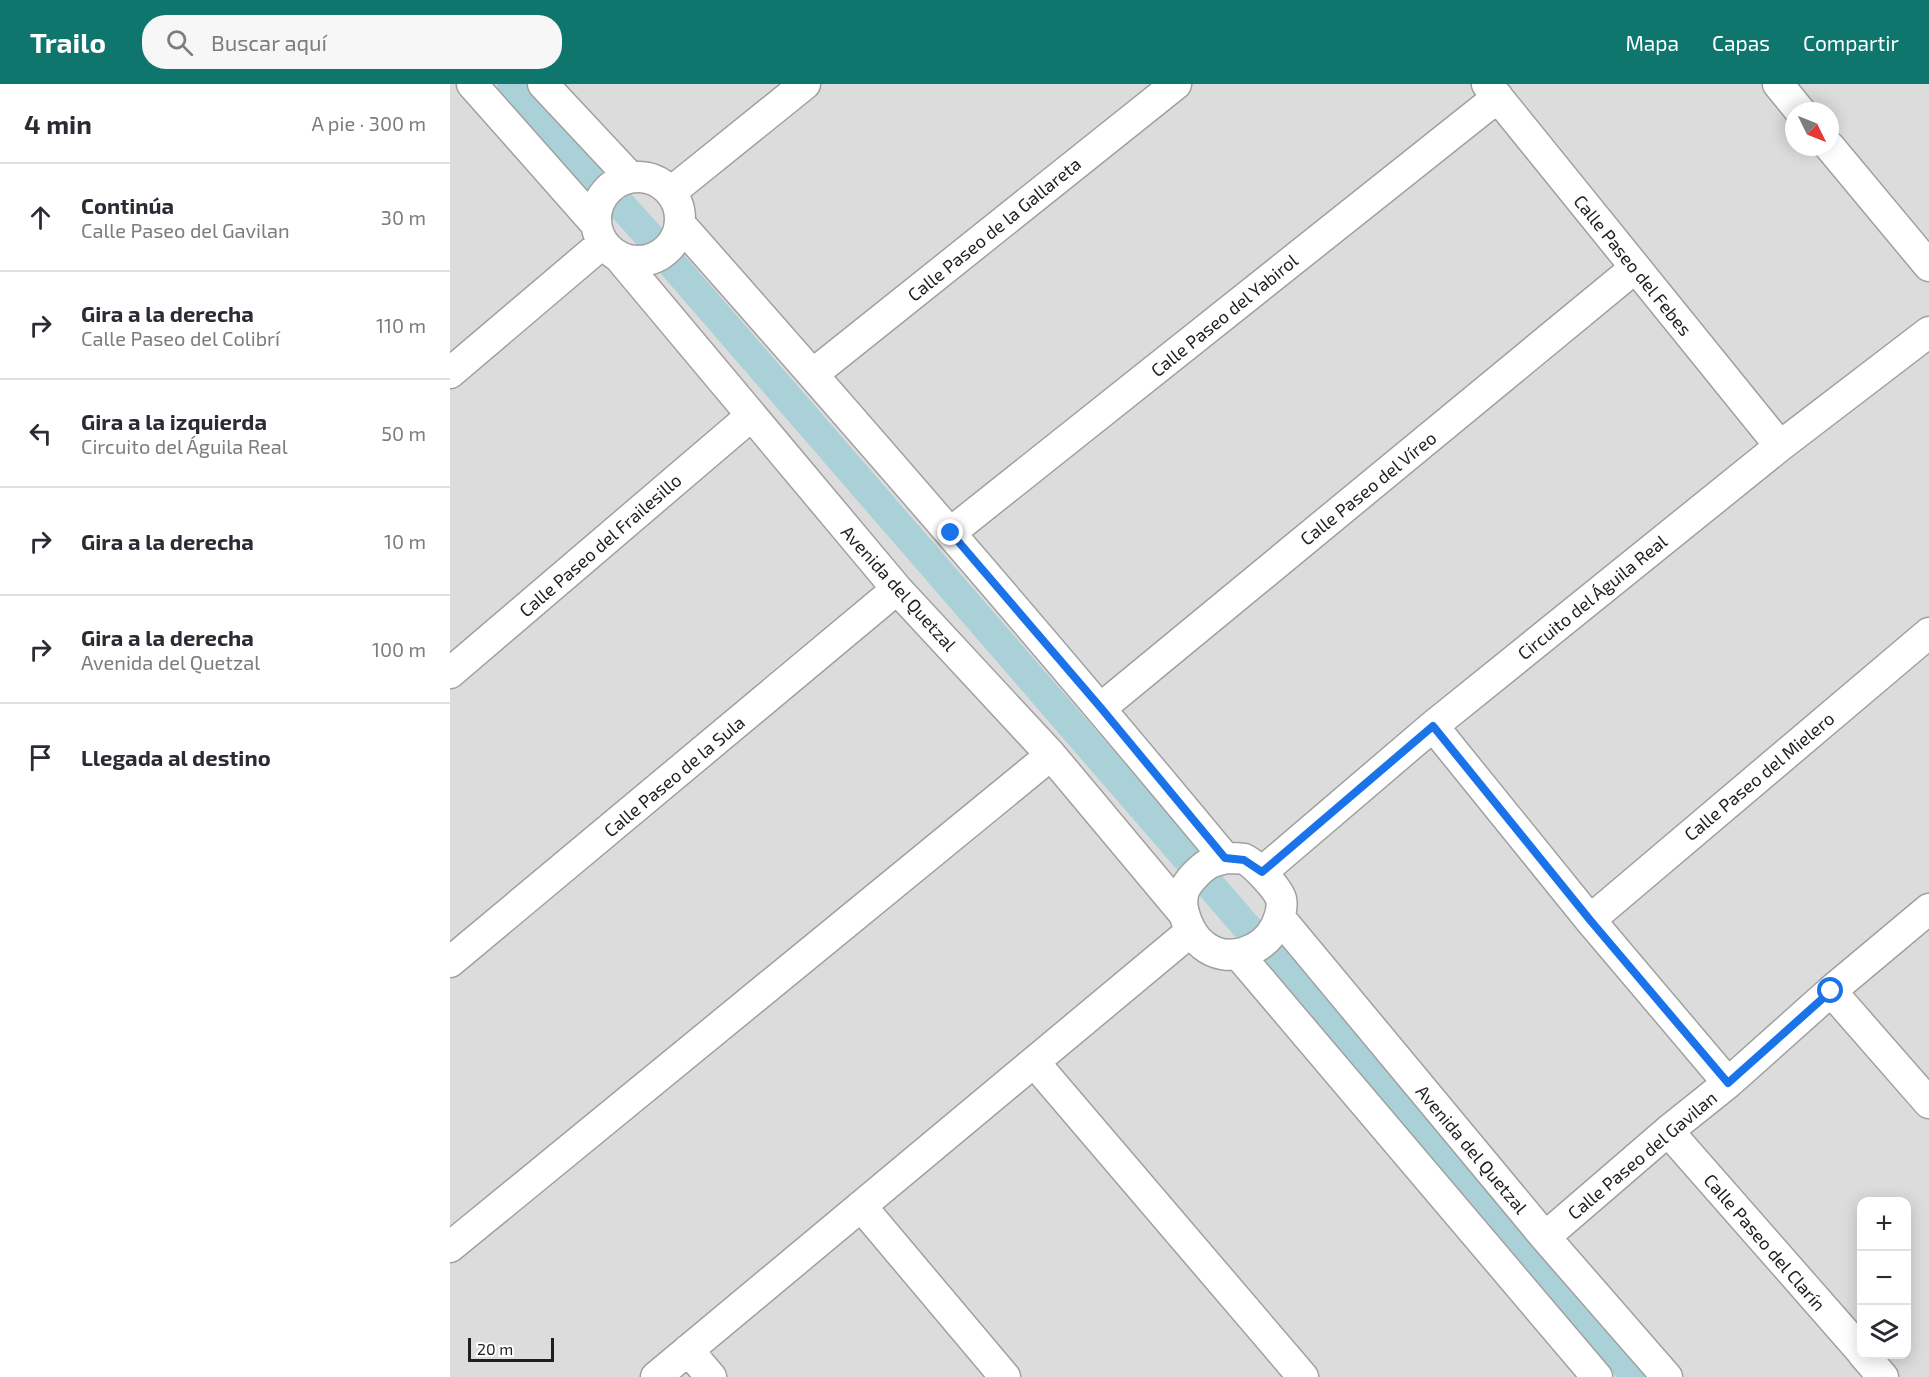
<!DOCTYPE html>
<html lang="es">
<head>
<meta charset="utf-8">
<style>
  :root { --surface:#fff; --page:#f7f7f7; --text:#2b2b33; --muted:#7c7c81; --line:#e1e1e2; --accent:#0f766e }
  body { margin:0; font-family:"Exo 2",sans-serif; background:var(--page); color:var(--text) }
  .controls { position:absolute; right:18px; bottom:18px; display:grid; overflow:hidden; border-radius:12px; box-shadow:0 3px 15px #0003 }
  .controls button { width:54px; height:54px; display:grid; place-items:center; padding:0; border:0; border-bottom:2px solid var(--line); background:var(--surface); color:var(--text); font:30px sans-serif }
  .compass { position:absolute; left:1335px; top:18px; width:54px; height:54px; border-radius:50%; background:var(--surface); box-shadow:0 3px 15px #0003; rotate:133deg }
  .scale { position:absolute; left:18px; bottom:15px; width:86px; box-sizing:border-box; padding-left:6px; border:3px solid #1f1f1f; border-top:0; font-size:16px; line-height:21px; white-space:nowrap; color:#1f1f1f; -webkit-text-stroke:4px #fff; paint-order:stroke }
  .stop { position:absolute; width:18px; height:18px; margin:-14px; border:4px solid #1a73e8; border-radius:50%; background:#fff }
  .stop.end { background:#1a73e8; border-color:#fff; box-shadow:0 2px 6px #0008 }
  .list { margin:0; padding:0; list-style:none }
  h2 { display:flex; justify-content:space-between; align-items:center; height:78px; margin:0; padding:0 24px; font-size:26px }
  h2 small { font-size:20px; font-weight:400; color:var(--muted) }
  .list li { display:grid; grid-template-columns:39px 1fr auto; gap:18px; align-items:center; box-sizing:border-box; height:108px; padding:0 24px; border-top:2px solid var(--line) }
  .list b { display:block; font-size:22px; white-space:nowrap }
  .list p { margin:0; font-size:20px; white-space:nowrap; color:var(--muted) }
  .list em { font-size:20px; font-style:normal; color:var(--muted) }
  .icon { flex:none; width:33px; height:33px; fill:none; stroke:currentColor; stroke-width:2; stroke-linecap:round; stroke-linejoin:round }
  .map { position:relative; flex:none; width:1479px; height:1293px; overflow:hidden }
  header { display:flex; align-items:center; gap:36px; box-sizing:border-box; height:84px; padding:0 30px; background:var(--accent); color:#fff }
  header strong { font-size:28px }
  nav { display:flex; gap:33px; margin-inline-start:auto; font-size:21px }
  .search { width:420px; height:54px; background:var(--page); display:flex; align-items:center; gap:15px; box-sizing:border-box; padding:0 21px; border-radius:24px; color:var(--muted); font-size:22px }
  main { display:flex }
  aside { flex:1; background:var(--surface) }
  .map>svg:first-child { display:block }
  .residential { fill:#dddcdc; fill-rule:evenodd }
  .lines { fill:none; stroke-linecap:round; stroke-linejoin:round }
  .canal { stroke:#abd1d8; stroke-width:30 }
  .minor-casing { stroke:#a0a0a0; stroke-width:33 }
  .minor { stroke:#fff; stroke-width:30 }
  .route { stroke:#1a73e8; stroke-width:8 }
  .labels { text-anchor:middle; dominant-baseline:central; stroke-width:6; stroke-linejoin:round; paint-order:stroke }
  .street-label { font-size:18px; fill:#1f1f1f; stroke:#fff }
</style>
</head>
<body>
<header>
<strong>Trailo</strong>
<div class="search"><svg class="icon" aria-label="search" viewBox="0 0 24 24"><circle cx="10" cy="10" r="6"/><path d="M15 15l6 6"/></svg>Buscar aquí</div>
<nav><a>Mapa</a><a>Capas</a><a>Compartir</a></nav>
</header>
<main>
<aside>
<h2>4 min<small>A pie · 300 m</small></h2>
<ul class="list">
<li><svg class="icon" aria-label="ahead" viewBox="0 0 24 24"><path d="M12 20V5M6 11l6-6 6 6"/></svg><div><b>Continúa</b><p>Calle Paseo del Gavilan</p></div><em>30 m</em></li>
<li><svg class="icon" aria-label="right" viewBox="0 0 24 24"><path d="M7 20v-9h11M14 6l5 5-5 5"/></svg><div><b>Gira a la derecha</b><p>Calle Paseo del Colibrí</p></div><em>110 m</em></li>
<li><svg class="icon" aria-label="left" viewBox="0 0 24 24"><path d="M17 20v-9H6M10 6l-5 5 5 5"/></svg><div><b>Gira a la izquierda</b><p>Circuito del Águila Real</p></div><em>50 m</em></li>
<li><svg class="icon" aria-label="right" viewBox="0 0 24 24"><path d="M7 20v-9h11M14 6l5 5-5 5"/></svg><div><b>Gira a la derecha</b></div><em>10 m</em></li>
<li><svg class="icon" aria-label="right" viewBox="0 0 24 24"><path d="M7 20v-9h11M14 6l5 5-5 5"/></svg><div><b>Gira a la derecha</b><p>Avenida del Quetzal</p></div><em>100 m</em></li>
<li><svg class="icon" aria-label="arrive" viewBox="0 0 24 24"><path d="M6 21V4h12l-3 4 3 4H6"/></svg><div><b>Llegada al destino</b></div></li>
</ul>
</aside>
<div class="map">
<svg width="1479" height="1293" viewBox="0 0 1479 1293">
  <rect width="100%" height="100%" fill="#efebe6"/>
  <!-- residential -->
  <path class="residential" d="M0,0H1479V1293H0ZM1344,27H1380V63H1344ZM1412,1118H1456V1270H1412Z"/>
  <g class="lines">
    <!-- canal -->
    <path class="canal" d="M62,0L199,152
      M224,182L800,847
      M823,874L1186,1293"/>
    <defs>
      <path id="minor" d="M22,0L145,139
        M93,0L180,93
        M1037,0L1330,362
        M1328,0L1350,27
        M1380,63L1479,182
        M146 135a42 42 0 1 1 84 0a42 42 0 1 1-84 0Z
        M221,108L355,0
        M230,140C415,349 597,559 775,774
        M169,173L447,505L601,671L734,830
        M0,289L153,159
        M363,290L726,0
        M500,449L1048,13
        M0,589L301,332
        M651,624L1185,184
        M983,642L1140,836L1278,999
        M775,774C781,774 789,774 794,775C804,779 828,805 831,815C833,823 829,835 826,842C813,868 777,881 753,861C740,851 728,824 734,807C737,798 750,785 758,780C763,777 770,776 775,774Z
        M812,788L983,642L1330,362L1479,248
        M830,834L1095,1153L1217,1293
        M1140,836L1479,549
        M789,871L1147,1293
        M0,878L447,505
        M1381,907L1479,1019
        M584,978L853,1293
        M1218,1047L1412,1268
        M411,1122L555,1293
        M1095,1153L1218,1047L1278,999L1381,907L1479,825
        M0,1163L601,671
        M238,1266L261,1293
        M1413,1270L1433,1293
        M206,1293L740,848"/>
    </defs>
    <!-- minor casing -->
    <use href="#minor" class="minor-casing"/>
    <!-- minor -->
    <use href="#minor" class="minor"/>
  </g>
  <g class="lines">
    <!-- route -->
    <path class="route" d="M501,449L651,624L775,774L794,776L812,788L983,642L1140,836L1278,999L1381,907"/>
  </g>
  <g class="labels">
    <!-- street labels -->
    <g class="street-label">
      <text transform="translate(544 145) rotate(-39)">Calle Paseo de la Gallareta</text>
      <text transform="translate(1183 181) rotate(51)">Calle Paseo del Febes</text>
      <text transform="translate(774 231) rotate(-39)">Calle Paseo del Yabirol</text>
      <text transform="translate(918 404) rotate(-39)">Calle Paseo del Víreo</text>
      <text transform="translate(150 461) rotate(-41)">Calle Paseo del Frailesillo</text>
      <text transform="translate(449 504) rotate(48)">Avenida del Quetzal</text>
      <text transform="translate(1142 513) rotate(-39)">Circuito del Águila Real</text>
      <text transform="translate(224 692) rotate(-40)">Calle Paseo de la Sula</text>
      <text transform="translate(1309 692) rotate(-40)">Calle Paseo del Mielero</text>
      <text transform="translate(1022 1065) rotate(50)">Avenida del Quetzal</text>
      <text transform="translate(1192 1071) rotate(-40)">Calle Paseo del Gavilan</text>
      <text transform="translate(1315 1158) rotate(49)">Calle Paseo del Clarín</text>
    </g>
  </g>
</svg>
<div class="controls">
<button>+</button>
<button>−</button>
<button><svg class="icon" aria-label="layers" viewBox="0 0 24 24"><path d="M12 4l9 5-9 5-9-5zM3 14l9 5 9-5"/></svg></button>
</div>
<svg class="compass" viewBox="-18 -18 36 36"><path d="M0-13l5 13h-10z" fill="#e53935"/><path d="M0 13l5-13h-10z" fill="#7c7c81"/></svg>
<div class="scale">20 m</div>
<div class="stop" style="left:1381px;top:907px"></div>
<div class="stop end" style="left:501px;top:449px"></div>
</div>
</main>
</body>
</html>
